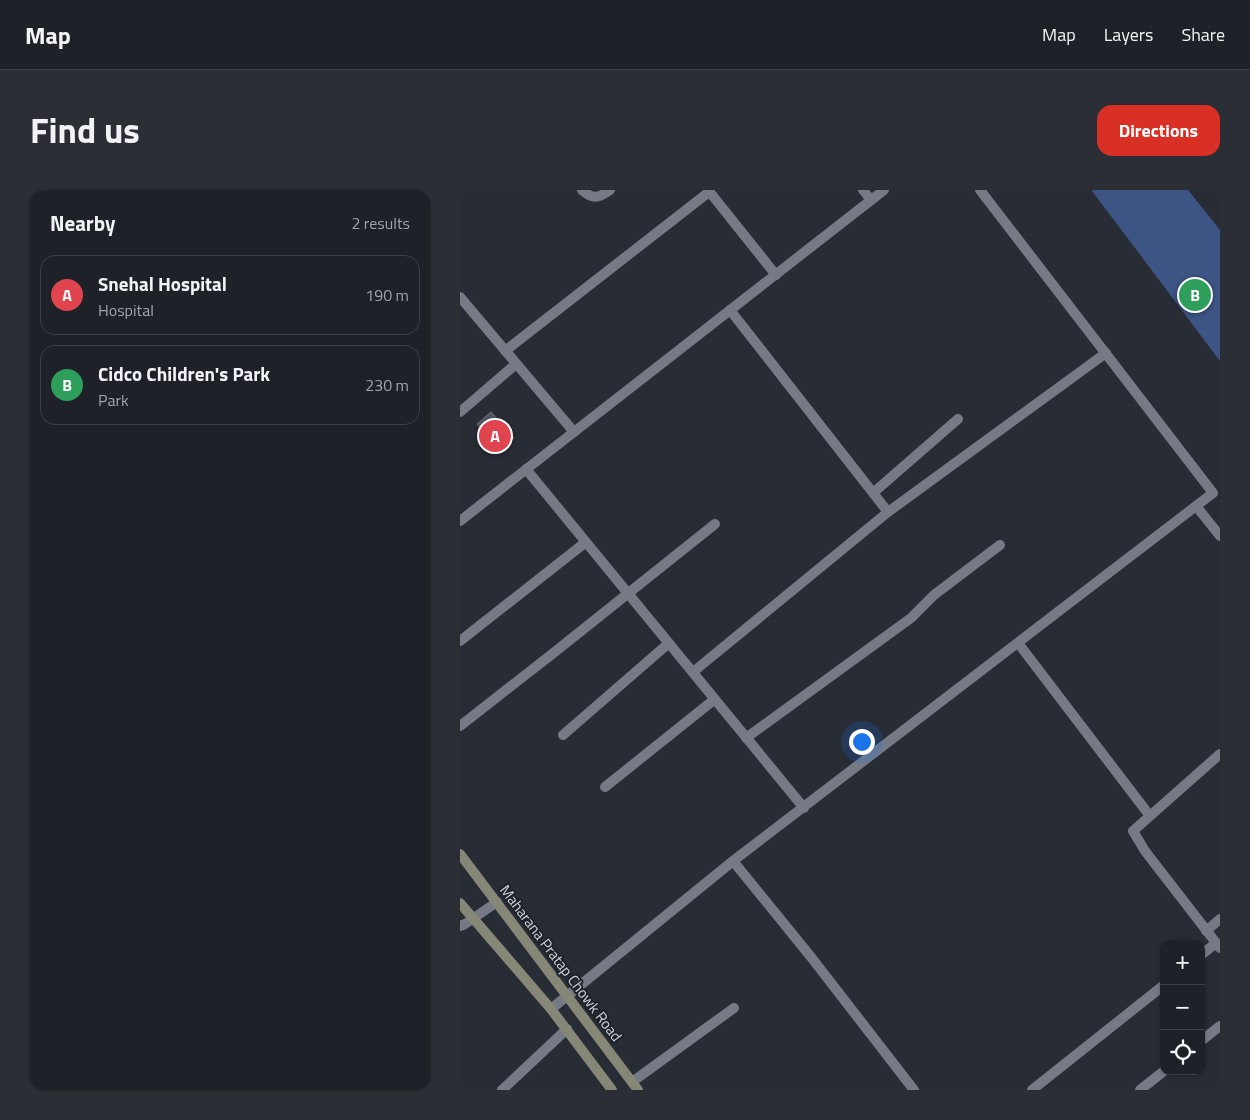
<!DOCTYPE html>
<html lang="en">
<head>
<meta charset="utf-8">
<style>
  :root { --surface:#1e2128; --page:#2b2e34; --text:#f1f3f6; --muted:#a1a3a8; --line:#3c3e45; --accent:#d93025 }
  body { margin:0; font-family:"Titillium Web",sans-serif; background:var(--page); color:var(--text) }
  .controls { position:absolute; right:15px; bottom:15px; display:grid; overflow:hidden; border-radius:10px; box-shadow:0 1px 4px #0004 }
  .controls button { width:45px; height:45px; display:grid; place-items:center; padding:0; border:0; border-bottom:1px solid var(--line); background:var(--surface); color:var(--text); font:25px sans-serif }
  .you { position:absolute; left:401px; top:551px; width:18px; height:18px; margin:-12px; border:4px solid #fff; border-radius:50%; background:#1a73e8; box-shadow:0 0 0 8px #1a73e833 }
  .badge { display:grid; place-items:center; width:32px; height:32px; border-radius:50%; background:var(--accent); color:#fff; font-size:16px; font-weight:700 }
  .pin { position:absolute; translate:-50% -50%; border:2px solid #fff; box-shadow:0 1px 5px #0006 }
  .list { margin:0; padding:0; list-style:none }
  h2 { display:flex; justify-content:space-between; align-items:center; height:65px; margin:0; padding:0 20px; font-size:21px }
  h2 small { font-size:16px; font-weight:400; color:var(--muted) }
  .list li { display:grid; grid-template-columns:32px 1fr auto; gap:15px; align-items:center; box-sizing:border-box; height:80px; margin:0 10px 10px; padding:0 10px; border:1px solid var(--line); border-radius:15px }
  .list b { display:block; font-size:19px; white-space:nowrap }
  .list p { margin:0; font-size:16px; white-space:nowrap; color:var(--muted) }
  .list em { font-size:16px; font-style:normal; color:var(--muted) }
  .icon { flex:none; width:28px; height:28px; fill:none; stroke:currentColor; stroke-width:2; stroke-linecap:round; stroke-linejoin:round }
  .map { position:relative; flex:none; width:760px; height:900px; overflow:hidden; border-radius:15px }
  header { display:flex; align-items:center; gap:30px; box-sizing:border-box; height:70px; padding:0 25px; background:var(--surface); border-bottom:1px solid var(--line) }
  header strong { font-size:24px }
  nav { display:flex; gap:28px; margin-inline-start:auto; font-size:18px }
  .intro { display:flex; align-items:center; justify-content:space-between; box-sizing:border-box; height:120px; padding:0 30px }
  h1 { margin:0; font-size:35px }
  .button { padding:12px 22px; border-radius:15px; background:var(--accent); color:#fff; font-size:18px; font-weight:700 }
  main { display:flex; gap:30px; padding:0 30px }
  aside { flex:1; background:var(--surface); border-radius:15px; box-shadow:0 1px 4px #0004 }
  .map>svg:first-child { display:block }
  .green { fill:#3d5584 }
  .building { fill:#525761; stroke:#6e737e }
  .lines { fill:none; stroke-linecap:round; stroke-linejoin:round }
  .minor { stroke:#757a85; stroke-width:10 }
  .tertiary { stroke:#757a85; stroke-width:10 }
  .secondary { stroke:#878778; stroke-width:10 }
  .labels { text-anchor:middle; dominant-baseline:central; stroke-width:4; stroke-linejoin:round; paint-order:stroke }
  .street-label { font-size:15px; fill:#cfd2d8; stroke:#1e232b }
</style>
</head>
<body>
<header>
<strong>Map</strong>
<nav><a>Map</a><a>Layers</a><a>Share</a></nav>
</header>
<div class="intro"><h1>Find us</h1><a class="button">Directions</a></div>
<main>
<aside>
<h2>Nearby<small>2 results</small></h2>
<ul class="list">
<li><span class="badge" style="background:#e0444e">A</span><div><b>Snehal Hospital</b><p>Hospital</p></div><em>190 m</em></li>
<li><span class="badge" style="background:#2e9e5b">B</span><div><b>Cidco Children's Park</b><p>Park</p></div><em>230 m</em></li>
</ul>
</aside>
<div class="map">
<svg width="760" height="900" viewBox="0 0 760 900">
  <rect width="100%" height="100%" fill="#282c35"/>
  <!-- green -->
  <path class="green" d="M633,0H728L760,40V171L632,1Z"/>
  <!-- building -->
  <path class="building" d="M31,222L54,248L40,261L17,234Z"/>
  <g class="lines">
    <!-- minor -->
    <path class="minor" d="M122,0C133,10 139,8 150,0
      M248,0L316,85
      M403,0L411,10
      M0,107L114,242
      M45,161L249,2
      M0,222L56,174
      M66,279L344,618
      M413,303L498,229
      M736,316L760,346
      M428,322L646,163
      M0,451L126,352
      M558,453L690,626
      M233,482L428,322L270,120
      M0,536L96,461L255,334
      M103,545L209,453
      M286,548L451,428L474,405L540,355
      M760,564L673,641L685,661L760,758
      M145,597L255,509
      M273,671L351,767L454,900
      M0,736L5,734L37,712
      M746,741L760,729
      M741,765L756,753
      M91,819L273,671L753,303L520,0
      M741,851L760,836
      M172,892L274,818
      M42,900L107,839
      M572,900L704,795
      M680,900L704,881"/>
    <!-- tertiary -->
    <path class="tertiary" d="M0,331L424,0"/>
    <!-- secondary -->
    <path class="secondary" d="M0,664L178,900
      M0,713L91,819L152,900"/>
  </g>
  <g class="labels">
    <!-- street labels -->
    <g class="street-label">
      <text transform="translate(101 773) rotate(53)">Maharana Pratap Chowk Road</text>
    </g>
  </g>
</svg>
<div class="controls">
<button>+</button>
<button>−</button>
<button><svg class="icon" aria-label="locate" viewBox="0 0 24 24"><circle cx="12" cy="12" r="6"/><path d="M12 2v4M12 18v4M2 12h4M18 12h4"/></svg></button>
</div>
<div class="you"></div>
<div class="pin badge" style="left:35px;top:246px;background:#e0444e">A</div>
<div class="pin badge" style="left:735px;top:105px;background:#2e9e5b">B</div>
</div>
</main>
</body>
</html>
